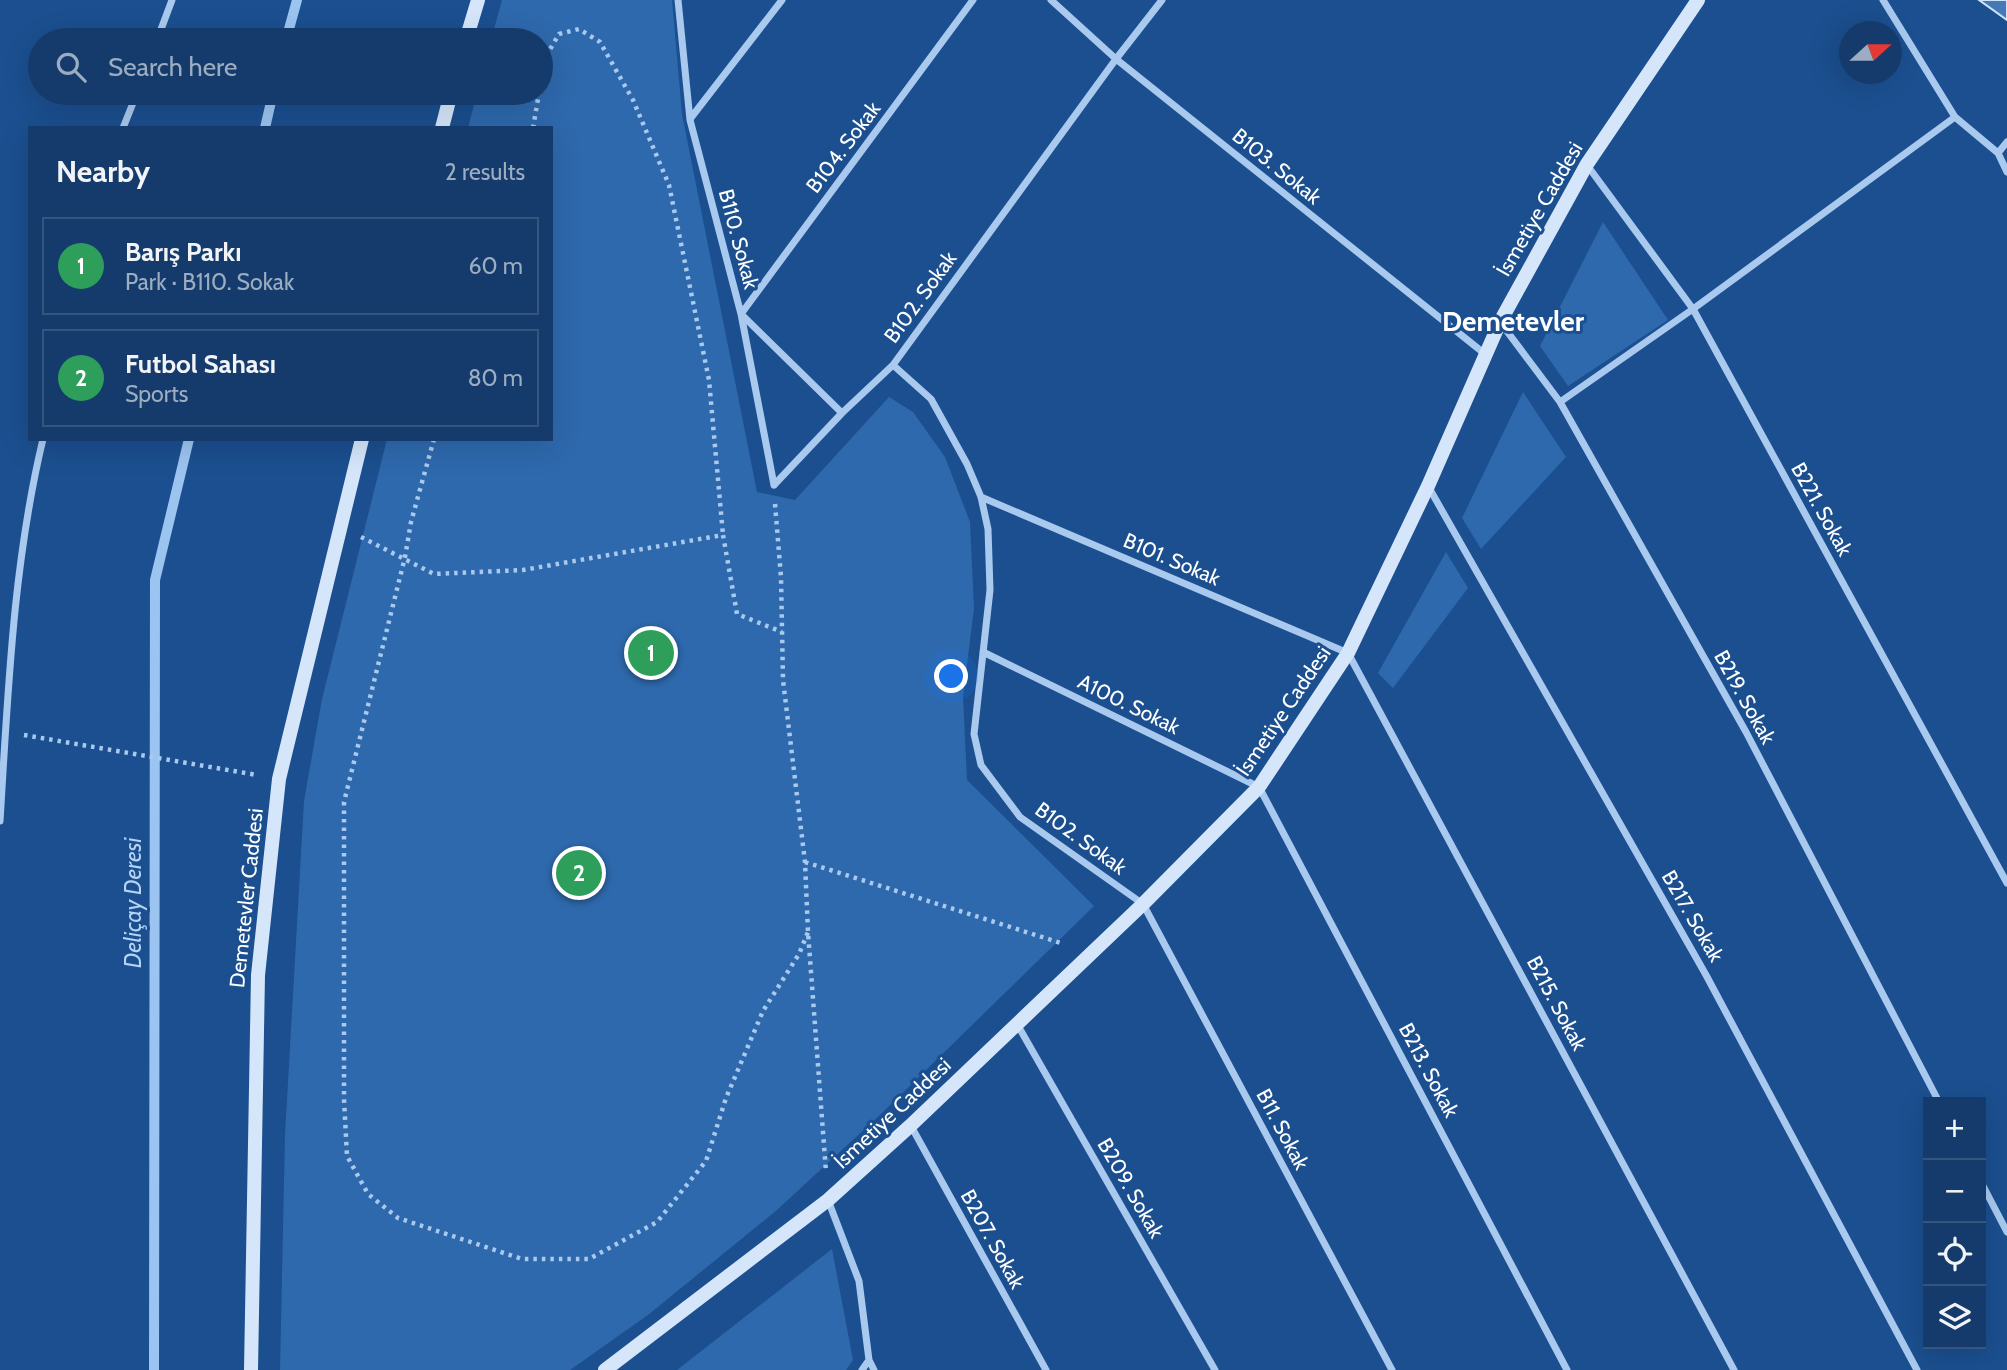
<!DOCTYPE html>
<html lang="en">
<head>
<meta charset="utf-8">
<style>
  :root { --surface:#143b6b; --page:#214673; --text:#f1f3f6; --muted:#9dadc1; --line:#33557e; --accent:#ffd166 }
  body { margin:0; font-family:Cabin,sans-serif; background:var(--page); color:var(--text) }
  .controls { position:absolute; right:21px; bottom:21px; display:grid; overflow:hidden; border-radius:0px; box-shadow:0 7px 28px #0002 }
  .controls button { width:63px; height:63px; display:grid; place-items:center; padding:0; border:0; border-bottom:2px solid var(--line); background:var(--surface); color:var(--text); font:35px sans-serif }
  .compass { position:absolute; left:1839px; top:21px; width:63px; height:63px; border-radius:50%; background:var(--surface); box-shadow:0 7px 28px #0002; rotate:69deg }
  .you { position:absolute; left:952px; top:677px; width:24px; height:24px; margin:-18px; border:5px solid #fff; border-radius:50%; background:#1a73e8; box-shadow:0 0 0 10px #1a73e833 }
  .badge { display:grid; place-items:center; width:46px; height:46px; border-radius:50%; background:var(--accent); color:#fff; font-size:23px; font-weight:700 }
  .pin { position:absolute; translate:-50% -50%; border:4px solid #fff; box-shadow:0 2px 7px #0006 }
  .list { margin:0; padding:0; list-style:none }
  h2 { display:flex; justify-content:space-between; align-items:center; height:91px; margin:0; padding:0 28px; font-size:30px }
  h2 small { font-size:23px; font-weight:400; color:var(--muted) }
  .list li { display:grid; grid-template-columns:46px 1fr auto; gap:21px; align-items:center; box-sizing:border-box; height:98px; margin:0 14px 14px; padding:0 14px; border:2px solid var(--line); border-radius:0px }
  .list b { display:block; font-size:26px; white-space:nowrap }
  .list p { margin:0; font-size:23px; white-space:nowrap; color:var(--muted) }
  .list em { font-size:23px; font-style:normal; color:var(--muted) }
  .icon { flex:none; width:38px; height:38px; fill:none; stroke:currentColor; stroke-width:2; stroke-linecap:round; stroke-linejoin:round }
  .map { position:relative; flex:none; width:2007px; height:1370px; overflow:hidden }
  .search { position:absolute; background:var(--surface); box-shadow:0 7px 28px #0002; left:28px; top:28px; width:525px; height:77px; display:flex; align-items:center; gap:18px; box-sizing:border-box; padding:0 24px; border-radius:38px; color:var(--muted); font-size:26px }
  .panel { position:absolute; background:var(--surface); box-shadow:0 7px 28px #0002; left:28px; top:126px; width:525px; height:315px; border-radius:0px }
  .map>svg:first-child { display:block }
  .green { fill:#2e69ad }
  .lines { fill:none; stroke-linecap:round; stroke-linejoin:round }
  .stream { stroke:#9cc4f0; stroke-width:10 }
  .building { fill:#4478b7; stroke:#cfe3fa; stroke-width:2 }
  .path { stroke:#a9c9ee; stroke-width:4.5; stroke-dasharray:3.5 5; stroke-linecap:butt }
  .minor { stroke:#a9c9ee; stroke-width:7 }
  .secondary { stroke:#d6e6fa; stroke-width:14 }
  .labels { text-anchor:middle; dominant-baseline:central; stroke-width:6; stroke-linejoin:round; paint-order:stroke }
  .street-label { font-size:21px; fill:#fff; stroke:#1b4f8f }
  .water-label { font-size:23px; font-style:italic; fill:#b5d3f5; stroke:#1b4f8f }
  .district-label { font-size:28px; font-weight:bold; fill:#fff; stroke:#1b4f8f }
</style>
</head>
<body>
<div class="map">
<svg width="2007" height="1370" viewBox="0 0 2007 1370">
  <rect width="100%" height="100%" fill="#1b4f8f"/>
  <!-- green -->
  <path class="green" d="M502,0H672L682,114L757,492L795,500L889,397L913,412L945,457L970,522L974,608L963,697L967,780L1094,906L882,1113L777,1210L648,1315L570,1370H280L285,1135L304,801L322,699L387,439H551V128H468L477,93H541V40H491Z
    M1603,222L1668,320L1568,386L1540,346Z
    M1523,392L1566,457L1481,549L1462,518Z
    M1446,552L1468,588L1393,688L1378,673Z
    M832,1249L853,1360L846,1370H677Z"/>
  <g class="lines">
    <!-- stream -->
    <path class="stream" d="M286,40L297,0
      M265,128L273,93
      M154,1370L155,580L189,439"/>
  </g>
  <!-- building -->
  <path class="building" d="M1979,0H2007V20Z"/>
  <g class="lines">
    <!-- path -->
    <path class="path" d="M541,81L545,58L559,34L579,29L600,42L633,100L669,185L709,380L723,535
      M533,128L539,93
      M434,439L411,522L405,557L344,802V1099L347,1156L368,1194L398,1218L522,1259H589L657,1222L706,1161L726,1098L763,1011L799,954L808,932
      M775,504L781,577L783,680L805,862L808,932L826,1172
      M361,537L434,574L523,570L723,535L737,614L782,632
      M24,735L257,775
      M805,862L1064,944"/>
    <!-- minor -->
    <path class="minor" d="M678,0L690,120L741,314L774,485
      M1051,0L1116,59L1485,354
      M1162,0L1116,59L893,365L931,399L967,464L981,497L988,529L990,590L974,734L981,765L1020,817L1143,904L1392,1370
      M1883,0L1955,117L1998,153L2007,172
      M157,40L172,0
      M690,119L782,0
      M123,128L137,93
      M1998,153L2007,142
      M1587,165L1693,309L2007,883
      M1500,322L1560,402L1746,732L1939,1102
      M1560,402L1693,309L1955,117
      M842,413L741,314L973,0
      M774,485L842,413L893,365
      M1428,486L1706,975L1917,1370
      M981,497L1348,653L1734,1370
      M983,652L1259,787L1567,1370
      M0,821C8,693 13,564 43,439
      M1017,1024L1215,1370
      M911,1126L1046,1370
      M1981,1182L2007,1232
      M828,1200L859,1281L869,1360L862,1370
      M869,1360L874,1370"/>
    <!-- secondary -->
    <path class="secondary" d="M466,40L478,0
      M442,128L451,93
      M251,1370L258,975L279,779L362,439
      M605,1370L828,1200L910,1126L1143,904L1259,787L1348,653L1428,486L1500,322L1587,164L1698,0"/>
  </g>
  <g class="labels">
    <!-- street labels -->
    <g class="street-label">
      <text transform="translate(843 147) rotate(-53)">B104. Sokak</text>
      <text transform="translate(1277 166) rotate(39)">B103. Sokak</text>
      <text transform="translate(1539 209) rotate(-60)">İsmetiye Caddesi</text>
      <text transform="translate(739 239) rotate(75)">B110. Sokak</text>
      <text transform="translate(920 297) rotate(-54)">B102. Sokak</text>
      <text transform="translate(1822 509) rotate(61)">B221. Sokak</text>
      <text transform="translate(1172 559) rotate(23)">B101. Sokak</text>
      <text transform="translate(1745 697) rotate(61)">B219. Sokak</text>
      <text transform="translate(1129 704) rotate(26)">A100. Sokak</text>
      <text transform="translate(1283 711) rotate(-56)">İsmetiye Caddesi</text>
      <text transform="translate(1081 838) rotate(36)">B102. Sokak</text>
      <text transform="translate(246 898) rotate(-84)">Demetevler Caddesi</text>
      <text transform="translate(1693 916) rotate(60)">B217. Sokak</text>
      <text transform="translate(1557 1003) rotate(62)">B215. Sokak</text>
      <text transform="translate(1429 1070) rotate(62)">B213. Sokak</text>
      <text transform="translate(892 1113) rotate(-43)">İsmetiye Caddesi</text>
      <text transform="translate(1283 1129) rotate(62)">B11. Sokak</text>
      <text transform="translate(1131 1188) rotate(60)">B209. Sokak</text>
      <text transform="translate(993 1239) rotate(61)">B207. Sokak</text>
    </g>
    <!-- water labels -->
    <g class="water-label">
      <text transform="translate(133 903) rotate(-90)">Deliçay Deresi</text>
    </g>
    <!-- district labels -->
    <g class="district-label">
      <text x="1513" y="321">Demetevler</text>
    </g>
  </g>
</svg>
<div class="controls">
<button>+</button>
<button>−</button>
<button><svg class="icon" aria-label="locate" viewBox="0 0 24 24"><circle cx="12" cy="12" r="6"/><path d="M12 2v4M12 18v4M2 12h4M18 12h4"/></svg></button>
<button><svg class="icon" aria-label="layers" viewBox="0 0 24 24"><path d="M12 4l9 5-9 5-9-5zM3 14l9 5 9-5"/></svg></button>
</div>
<svg class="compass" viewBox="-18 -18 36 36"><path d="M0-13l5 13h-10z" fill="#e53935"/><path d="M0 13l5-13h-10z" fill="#9dadc1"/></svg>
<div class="you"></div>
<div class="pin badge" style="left:651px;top:653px;background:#2e9e5b">1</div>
<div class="pin badge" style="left:579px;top:873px;background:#2e9e5b">2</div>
<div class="search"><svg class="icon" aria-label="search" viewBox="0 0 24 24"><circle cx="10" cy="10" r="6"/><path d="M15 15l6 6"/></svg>Search here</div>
<section class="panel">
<h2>Nearby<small>2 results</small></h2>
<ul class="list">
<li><span class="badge" style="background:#2e9e5b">1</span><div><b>Barış Parkı</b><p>Park · B110. Sokak</p></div><em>60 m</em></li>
<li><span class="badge" style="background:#2e9e5b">2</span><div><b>Futbol Sahası</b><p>Sports</p></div><em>80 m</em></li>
</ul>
</section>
</div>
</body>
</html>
